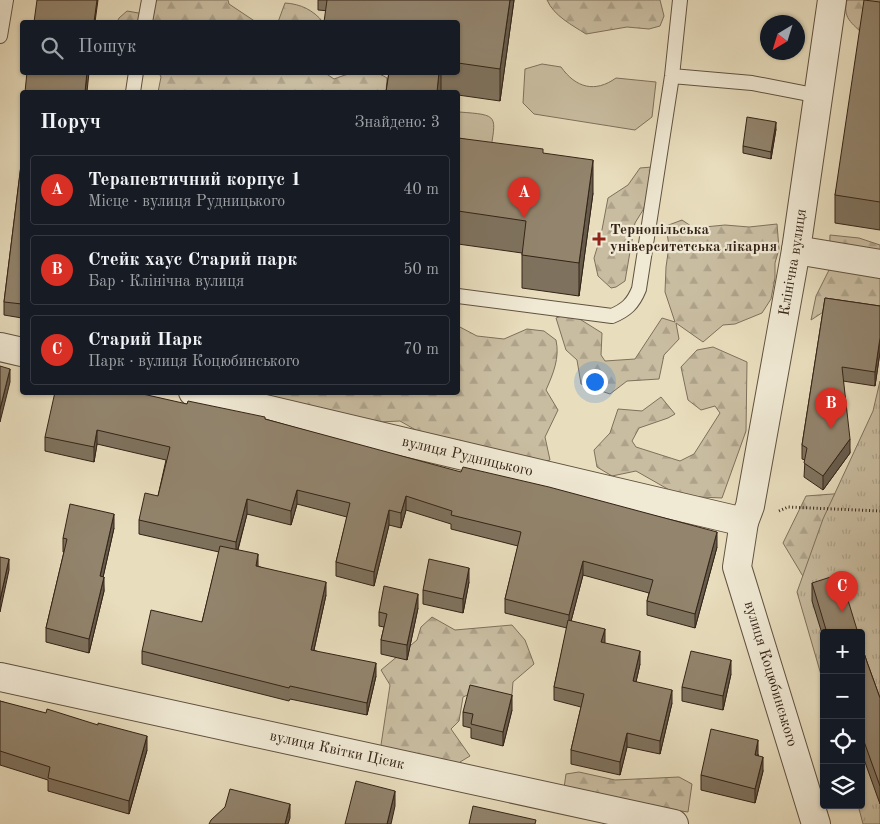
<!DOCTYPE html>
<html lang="uk">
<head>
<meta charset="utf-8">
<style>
  :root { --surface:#171b24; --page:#20242c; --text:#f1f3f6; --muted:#9ea1a6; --line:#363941; --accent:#d93025 }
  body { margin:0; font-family:"Old Standard TT",serif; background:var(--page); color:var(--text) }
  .controls { position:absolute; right:15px; bottom:15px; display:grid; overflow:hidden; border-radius:5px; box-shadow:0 1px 4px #0004 }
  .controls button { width:45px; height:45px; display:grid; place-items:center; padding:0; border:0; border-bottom:1px solid var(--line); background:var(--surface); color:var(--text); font:25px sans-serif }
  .compass { position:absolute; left:760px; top:15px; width:45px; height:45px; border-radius:50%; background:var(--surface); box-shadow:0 1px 4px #0004; rotate:218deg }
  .you { position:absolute; left:594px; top:381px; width:18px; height:18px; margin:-12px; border:4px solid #fff; border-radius:50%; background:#1a73e8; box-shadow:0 0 0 8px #1a73e833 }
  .badge { display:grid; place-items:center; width:32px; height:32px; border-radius:50%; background:var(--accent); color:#fff; font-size:16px; font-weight:700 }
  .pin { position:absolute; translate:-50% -41px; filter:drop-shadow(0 1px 2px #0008) }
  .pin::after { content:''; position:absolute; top:26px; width:18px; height:15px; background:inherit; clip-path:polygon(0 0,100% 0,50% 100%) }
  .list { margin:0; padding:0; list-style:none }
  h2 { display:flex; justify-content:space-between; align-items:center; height:65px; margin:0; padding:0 20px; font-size:21px }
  h2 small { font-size:16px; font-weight:400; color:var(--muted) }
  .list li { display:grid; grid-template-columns:32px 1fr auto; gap:15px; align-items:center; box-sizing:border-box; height:70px; margin:0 10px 10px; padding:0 10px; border:1px solid var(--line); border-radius:5px }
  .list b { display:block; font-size:19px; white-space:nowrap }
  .list p { margin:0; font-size:16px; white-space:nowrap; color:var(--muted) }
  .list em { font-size:16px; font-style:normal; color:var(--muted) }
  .icon { flex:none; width:28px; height:28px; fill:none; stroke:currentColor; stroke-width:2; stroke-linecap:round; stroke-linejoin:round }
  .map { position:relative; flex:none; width:880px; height:824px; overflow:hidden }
  .search { position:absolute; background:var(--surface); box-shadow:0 1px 4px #0004; left:20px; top:20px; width:440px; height:55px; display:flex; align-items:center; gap:12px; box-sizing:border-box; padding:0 18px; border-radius:5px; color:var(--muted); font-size:19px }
  .panel { position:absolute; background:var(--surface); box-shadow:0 1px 4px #0004; left:20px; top:90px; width:440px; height:305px; border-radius:5px }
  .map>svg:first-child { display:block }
  .grass { fill:#c9bda1; stroke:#7e705c }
  .forest { fill:url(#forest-firs); stroke:#7e705c }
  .park { fill:url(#park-tufts); stroke:#7e705c }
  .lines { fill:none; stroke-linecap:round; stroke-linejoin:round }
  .lane-casing { stroke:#615240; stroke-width:16 }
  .street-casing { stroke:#615240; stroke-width:30 }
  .path { stroke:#342317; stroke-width:3; stroke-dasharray:1 2.5; stroke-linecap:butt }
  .lane { stroke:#f0e9d4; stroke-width:14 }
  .street { stroke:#f0e9d4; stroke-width:28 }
  .wall { fill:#7e725e; stroke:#342317 }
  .shaded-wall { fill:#665c4c; stroke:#342317 }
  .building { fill:#92846d; stroke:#342317 }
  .poi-dot { fill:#8f2418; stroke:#f0e9d4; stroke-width:2 }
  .labels { text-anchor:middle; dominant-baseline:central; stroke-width:4.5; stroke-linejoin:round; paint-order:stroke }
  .poi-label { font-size:15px; font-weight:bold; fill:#342317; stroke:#f0e9d4; text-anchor:start }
  .street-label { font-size:15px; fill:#342317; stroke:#f0e9d4 }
</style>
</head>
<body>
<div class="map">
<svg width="880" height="824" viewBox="0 0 880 824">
  <defs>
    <pattern id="forest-firs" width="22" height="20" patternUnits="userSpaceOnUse" patternTransform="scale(1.25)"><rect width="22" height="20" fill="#c9bda1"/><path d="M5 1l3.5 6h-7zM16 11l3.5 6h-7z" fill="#ada28a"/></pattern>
    <pattern id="park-tufts" width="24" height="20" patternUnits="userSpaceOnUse" patternTransform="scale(1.25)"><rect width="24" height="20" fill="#c9bda1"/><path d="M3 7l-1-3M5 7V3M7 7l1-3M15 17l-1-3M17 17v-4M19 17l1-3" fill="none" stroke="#ada28a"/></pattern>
  </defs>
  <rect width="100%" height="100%" fill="#e8ddbd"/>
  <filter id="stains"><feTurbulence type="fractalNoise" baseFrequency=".004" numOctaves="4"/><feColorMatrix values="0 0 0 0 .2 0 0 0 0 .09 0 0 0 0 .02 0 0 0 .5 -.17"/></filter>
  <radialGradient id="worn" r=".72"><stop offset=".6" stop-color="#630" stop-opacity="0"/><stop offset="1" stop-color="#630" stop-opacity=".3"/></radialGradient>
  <!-- grass -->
  <path class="grass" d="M542,64L561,67C576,88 595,93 616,78L656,82L652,117L635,130L534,114L523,103L525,69Z
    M459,112C500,115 496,115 490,154L458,149V114Z"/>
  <!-- forest -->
  <path class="forest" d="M154,0H228L229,4L256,22H117L119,18L127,11L150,15Z
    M547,0H660L664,16L660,26L649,29L627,27L586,34C572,25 554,16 547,0Z
    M847,0H880V32L864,35C852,23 842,18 847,0Z
    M285,3C301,4 313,10 323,22H278Z
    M325,73L334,79C352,72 370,67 387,78L386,92H158L161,77L159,73Z
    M652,167L650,193L643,210L635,223L625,281L616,287L611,288L598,276L594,258L601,235L608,198L628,185L640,168Z
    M682,220L694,228L725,225L749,227L777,224L779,249L775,263V278L771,299L762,313L735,324L723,325L703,342L676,323L679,339L664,355L659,379L627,381L610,394L581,384L577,360L566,350L556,318L570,313L602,333L601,355L605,361L635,359L662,318L675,322L665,292L666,267L669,246L666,226Z
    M830,235L859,238L880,245V320L831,307L811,320L816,296L829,270Z
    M458,326L477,336L504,339L527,329L544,331L556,340C560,358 553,374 546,390L558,410L545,437L550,460L515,470L428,437L400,421L359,423L204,393L458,392Z
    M713,347L747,362L746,431L722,498L680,496L636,471L612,476L597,467L594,450L610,433L618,409L642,411L661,397L675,414L668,418L639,428L632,441L636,447L680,461L694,454L720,413L715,406L701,410L688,400L681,367L697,350Z
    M846,493L861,633L810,588L783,543L806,496Z
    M432,617L455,630L512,625L525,640L534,664L513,682L511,705L501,710L483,688L463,697L459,721L451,729L470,756L460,762L456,778L413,777L381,745L390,685L381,670L417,640L421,627Z
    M579,772L615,780L679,777L692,784L688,812L661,808L564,788L566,774Z"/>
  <!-- park -->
  <path class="park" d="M880,381V824H863L858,805H861V633H824V685L797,592L823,519L873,411Z"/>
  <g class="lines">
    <defs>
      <path id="lane" d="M145,22L149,0
        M0,36L6,0
        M672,76L752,83L819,96
        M133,92L136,72
        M458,296L612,316C626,310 633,304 639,289L672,76L680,0"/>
      <g id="street">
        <path d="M796,250L880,264"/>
        <path d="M0,347L22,352"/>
        <path id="s1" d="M193,392L744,522"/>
        <path id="s2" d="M0,677L674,824"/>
        <path id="s3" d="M816,824L737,567L744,522L750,506L796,250L832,0"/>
      </g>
    </defs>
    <!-- lane casing -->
    <use href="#lane" class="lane-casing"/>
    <!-- street casing -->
    <use href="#street" class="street-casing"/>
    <!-- path -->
    <path class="path" d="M779,511L788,507L880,511"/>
    <!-- lane -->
    <use href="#lane" class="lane"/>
    <!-- street -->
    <use href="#street" class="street"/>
  </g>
  <!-- wall -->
  <path class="wall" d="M318,0H514L500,101L458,95V92H386L389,72H458V22L318,10Z
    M880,2V230L835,223V195Z
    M776,129L771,159L743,153V146Z
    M458,138L543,154L593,193L579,296L522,288V253L458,244Z
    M22,157V318L4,315V302Z
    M825,298L880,306V352L875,386L843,381L850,453L823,490L804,477L805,460L802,459V445Z
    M187,404L265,419L717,547L695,628L647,615V601L649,593L583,575L571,621L604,643L640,664L636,682L672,703L660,754L627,747L620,775L571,764V750L581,707L554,700V687L567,628L505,613V599L518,546L451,529V524L406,510L401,528L389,525L374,586L336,576V562L347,517L297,504L291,525L247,514L238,550L258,566L326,595L314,650L376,676L367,715L290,699L289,701L142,664V651L202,622L219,552L139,534V520L158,496L166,460L97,444L94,462L45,451V437Z
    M114,528L103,577L104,591L89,653L46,642V628L64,552H63V538Z
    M469,582L463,613L423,604V590Z
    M812,583L858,633H824V640L812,601Z
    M418,608L407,660L381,654V640L384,627L379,626V612Z
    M861,644L867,662L880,698V804L861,751Z
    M731,674L723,710L682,701V687Z
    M0,701L147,750L129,814L48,791V780L0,765Z
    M512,710L503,746L471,738V728L463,726V712Z
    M758,754L763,771L755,803L701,790V775Z"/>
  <!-- shaded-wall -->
  <path class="shaded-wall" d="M97,0H98L95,22H94Z
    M510,0H514L500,101V69Z
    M87,72H89L87,92H85Z
    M439,72H441V92H437Z
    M776,122V129L771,159V152Z
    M593,160V193L579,296V263Z
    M880,338V352L875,386V372Z
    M10,369V382L0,422V409Z
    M97,430V444L94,462V447Z
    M850,439V453L823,490V476Z
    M297,490V504L291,525V511Z
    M406,496V510L401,528V513Z
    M247,499V514L236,556V542Z
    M389,510V525L374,586V572Z
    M114,514V528L100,591V576Z
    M717,532V547L695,628V614Z
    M258,554V567L256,566Z
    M9,559V570L0,612V600Z
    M583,561V575L569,629V615Z
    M469,568V582L463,613V599Z
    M104,577V591L89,653V639Z
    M326,582V595L311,663V650Z
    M418,594V608L407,660V645Z
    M605,629V642L601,656V642Z
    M640,651V664L633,695V681Z
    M731,660V674L723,710V696Z
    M376,663V676L367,715V703Z
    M672,690V703L660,754V741Z
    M512,695V710L503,746V732Z
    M627,733V747L620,775V762Z
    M147,736V750L129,814V801Z
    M758,740V754L755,769V755Z
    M763,757V771L755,803V789Z
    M395,791V806L391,824H387Z
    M290,804V818L288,824H285Z"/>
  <!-- building -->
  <path class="building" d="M37,0H97L94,22H34Z
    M327,0H510L500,69L458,63V22H324Z
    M864,0L880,2V202L835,195Z
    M27,72H87L85,92H25Z
    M389,72H439L437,92H386Z
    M747,117L776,122L771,152L743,146Z
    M458,138L543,149V153L593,160L579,263L522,255L526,221L458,211Z
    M22,157V304L4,302Z
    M825,298L880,306V338L875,372L842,367L850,439L823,476L804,463L807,448L802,445Z
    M0,366L10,369L0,409Z
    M55,392H134L187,404L188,401L265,417V419L461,472L463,467L549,487L717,532L695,614L647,601L653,580L583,561L569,615L505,599L521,532L451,515L452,511L406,496L401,513L389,510L374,572L336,562L350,503L297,490L291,511L247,499L236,542L139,520L145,493L158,496L170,447L97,430L94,447L45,437Z
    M70,504L114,514L100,576L104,577L89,639L46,628L67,539L63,538Z
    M220,546L258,554L256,566L326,582L311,650L376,663L367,703L290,686L289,688L142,651L151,610L202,622Z
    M0,557L9,559L0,600Z
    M429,559L469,568L463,599L423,590Z
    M840,574L858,633H827L812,583Z
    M384,586L418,594L407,645L381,640L387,614L379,612Z
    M568,620L605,629L601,642L640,651L633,681L672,690L660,741L627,733L620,762L571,750L584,694L554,687Z
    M861,644L867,662L880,698V786L861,733Z
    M691,651L731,660L723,696L682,687Z
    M470,685L512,695L503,732L471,724L473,714L463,712Z
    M0,701L46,713L47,709L98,725V723L147,736L129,801L48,778L50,767L0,751Z
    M711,729L758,740L755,755L763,757L755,789L701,775Z
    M356,781L395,791L387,824H345Z
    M230,789L290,804L285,824H209L211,820L225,807Z
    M473,806L536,820L535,824H469Z"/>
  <!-- markers -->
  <path class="poi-dot" d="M596.5 231.5h5v5h5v5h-5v5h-5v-5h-5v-5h5z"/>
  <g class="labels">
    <!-- poi labels -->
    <g class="poi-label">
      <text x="610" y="230">Тернопільська<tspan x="610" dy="17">університетська лікарня</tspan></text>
    </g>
    <!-- street labels -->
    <g class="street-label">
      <text stroke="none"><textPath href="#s3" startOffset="579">Клінічна вулиця</textPath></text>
      <text stroke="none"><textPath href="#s1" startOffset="282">вулиця Рудницького</textPath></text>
      <text transform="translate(770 674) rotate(73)">вулиця Коцюбинського</text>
      <text stroke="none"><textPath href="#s2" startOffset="345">вулиця Квітки Цісик</textPath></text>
    </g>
  </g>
  <rect width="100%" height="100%" filter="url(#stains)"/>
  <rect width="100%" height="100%" fill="url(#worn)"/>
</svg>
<div class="controls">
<button>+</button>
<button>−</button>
<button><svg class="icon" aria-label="locate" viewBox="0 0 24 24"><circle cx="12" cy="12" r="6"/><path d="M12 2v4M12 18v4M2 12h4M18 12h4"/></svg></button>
<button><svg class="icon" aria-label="layers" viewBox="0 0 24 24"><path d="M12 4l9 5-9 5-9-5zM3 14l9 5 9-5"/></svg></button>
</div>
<svg class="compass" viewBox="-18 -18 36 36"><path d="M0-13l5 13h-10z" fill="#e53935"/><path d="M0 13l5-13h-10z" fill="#9ea1a6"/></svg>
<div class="you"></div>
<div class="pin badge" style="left:524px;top:218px">A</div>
<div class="pin badge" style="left:831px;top:429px">B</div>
<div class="pin badge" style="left:842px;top:612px">C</div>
<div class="search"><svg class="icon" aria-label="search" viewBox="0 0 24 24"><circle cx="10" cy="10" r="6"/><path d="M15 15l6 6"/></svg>Пошук</div>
<section class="panel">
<h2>Поруч<small>Знайдено: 3</small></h2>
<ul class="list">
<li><span class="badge">A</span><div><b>Терапевтичний корпус 1</b><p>Місце · вулиця Рудницького</p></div><em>40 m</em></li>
<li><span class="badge">B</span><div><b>Стейк хаус Старий парк</b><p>Бар · Клінічна вулиця</p></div><em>50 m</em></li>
<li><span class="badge">C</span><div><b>Старий Парк</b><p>Парк · вулиця Коцюбинського</p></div><em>70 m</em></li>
</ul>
</section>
</div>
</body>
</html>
